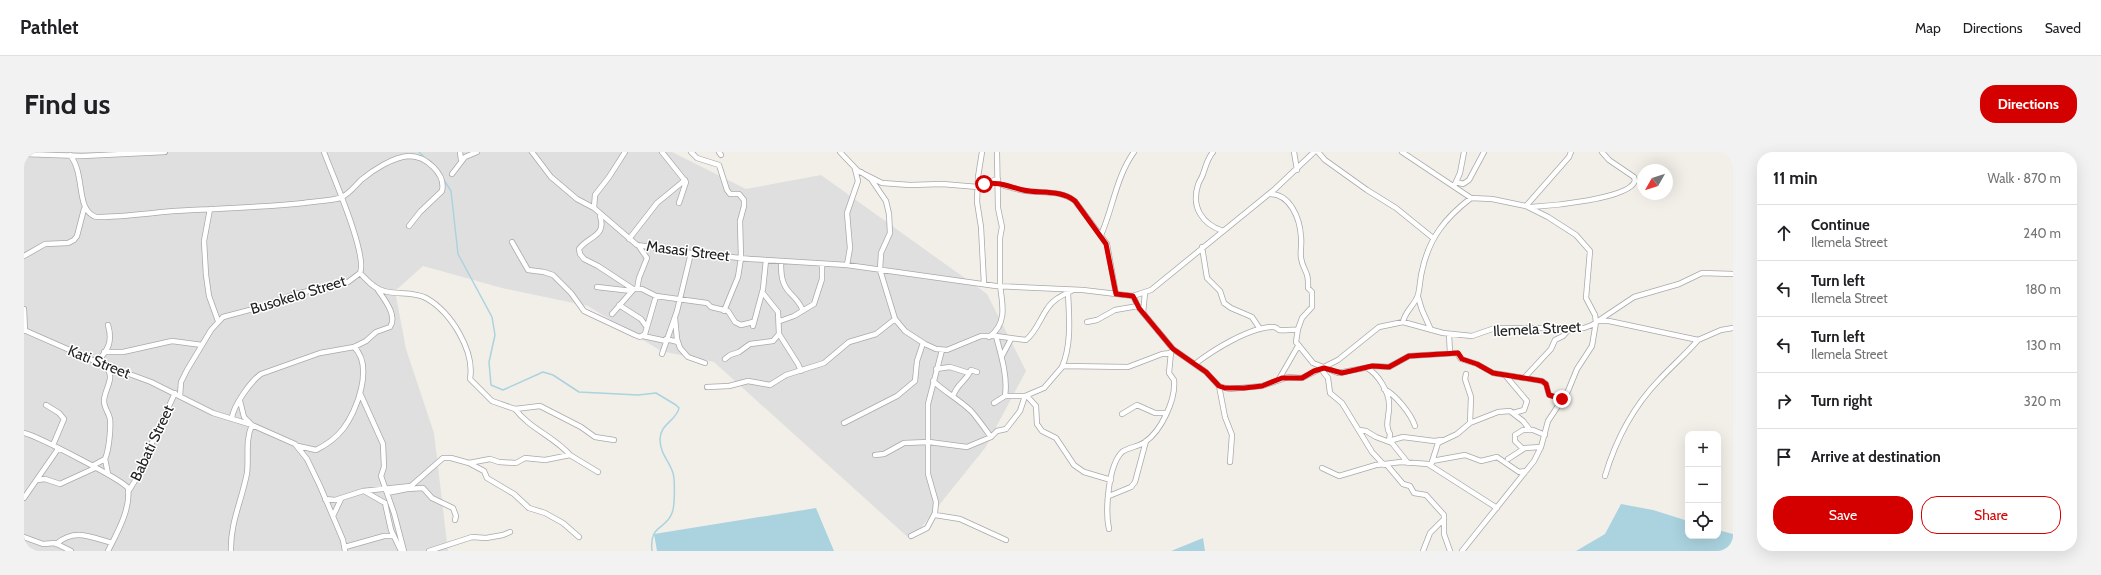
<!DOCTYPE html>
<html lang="en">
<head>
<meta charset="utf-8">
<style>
  :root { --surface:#fff; --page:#f2f2f2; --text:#202124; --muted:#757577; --line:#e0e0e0; --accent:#d40000 }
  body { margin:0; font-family:Cabin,sans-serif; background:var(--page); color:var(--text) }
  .controls { position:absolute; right:12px; bottom:12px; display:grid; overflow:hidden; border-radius:8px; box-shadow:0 4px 16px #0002 }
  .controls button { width:36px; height:36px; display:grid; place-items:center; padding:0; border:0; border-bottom:1px solid var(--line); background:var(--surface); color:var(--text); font:20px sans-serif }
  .compass { position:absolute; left:1613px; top:12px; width:36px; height:36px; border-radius:50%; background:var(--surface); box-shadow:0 4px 16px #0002; rotate:231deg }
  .stop { position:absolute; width:12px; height:12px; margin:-9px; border:3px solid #d40000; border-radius:50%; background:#fff }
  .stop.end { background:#d40000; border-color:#fff; box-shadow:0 1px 4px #0008 }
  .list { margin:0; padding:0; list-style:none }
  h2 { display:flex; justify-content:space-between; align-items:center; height:52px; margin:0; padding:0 16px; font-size:17px }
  h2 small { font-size:13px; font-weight:400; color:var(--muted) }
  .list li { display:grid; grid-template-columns:26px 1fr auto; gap:12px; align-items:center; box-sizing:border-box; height:56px; padding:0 16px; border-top:1px solid var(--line) }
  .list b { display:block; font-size:15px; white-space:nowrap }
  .list p { margin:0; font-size:13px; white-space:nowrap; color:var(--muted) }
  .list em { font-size:13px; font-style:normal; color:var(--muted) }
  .actions { display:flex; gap:8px; padding:12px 16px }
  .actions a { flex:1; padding:9px 0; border:1px solid var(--accent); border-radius:16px; text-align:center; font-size:14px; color:var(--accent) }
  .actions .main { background:var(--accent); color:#fff }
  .icon { flex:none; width:22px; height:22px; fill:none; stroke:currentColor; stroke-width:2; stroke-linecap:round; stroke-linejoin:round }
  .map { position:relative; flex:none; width:1709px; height:399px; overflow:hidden; border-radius:16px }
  header { display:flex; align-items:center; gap:24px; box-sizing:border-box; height:56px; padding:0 20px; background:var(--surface); border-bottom:1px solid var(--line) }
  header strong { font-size:19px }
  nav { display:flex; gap:22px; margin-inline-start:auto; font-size:14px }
  .intro { display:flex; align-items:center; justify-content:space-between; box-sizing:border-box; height:96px; padding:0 24px }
  h1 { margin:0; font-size:28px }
  .button { padding:10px 18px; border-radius:16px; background:var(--accent); color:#fff; font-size:14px; font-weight:700 }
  main { display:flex; gap:24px; padding:0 24px }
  aside { flex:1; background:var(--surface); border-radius:16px; box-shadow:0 4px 16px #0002 }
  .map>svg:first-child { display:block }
  .residential { fill:#e0dfdf }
  .water { fill:#aad3df }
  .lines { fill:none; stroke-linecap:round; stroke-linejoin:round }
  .stream { stroke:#aad3df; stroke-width:1.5 }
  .minor-casing { stroke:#a9a9a9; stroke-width:6 }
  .minor { stroke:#fff; stroke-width:4.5 }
  .route { stroke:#d40000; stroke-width:5 }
  .labels { text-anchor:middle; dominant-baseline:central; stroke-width:3; stroke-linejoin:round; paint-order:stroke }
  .street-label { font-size:15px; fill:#222; stroke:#fff }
</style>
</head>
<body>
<header>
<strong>Pathlet</strong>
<nav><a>Map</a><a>Directions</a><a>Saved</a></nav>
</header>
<div class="intro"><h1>Find us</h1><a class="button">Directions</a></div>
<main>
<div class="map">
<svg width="1709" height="399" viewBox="0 0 1709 399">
  <rect width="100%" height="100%" fill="#f2efe9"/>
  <!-- residential -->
  <path class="residential" d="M0,0H648L722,37L797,23L963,142L1002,219L961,296L887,388L690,210L637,199L564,154L478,136L399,114L371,139L382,197L410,281L424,399H0Z"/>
  <!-- water -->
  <path class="water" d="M1597,352L1629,358L1664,369V384H1694V378L1709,382V399H1552L1581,382Z
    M792,356L810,399H633L630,382Z
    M1179,386L1181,399H1147Z"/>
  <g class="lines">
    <!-- stream -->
    <path class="stream" d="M395,0L403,8
      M418,25L427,39L434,102L468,165L471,183L465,210L467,233L479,238L519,220L529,223L555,240L614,243L632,241L652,253L655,256C653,268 636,272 636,287C636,302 645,308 649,321C651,328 651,354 648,361C642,378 625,372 628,399"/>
    <defs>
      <path id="minor" d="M436,0L437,8
        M508,0L527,25L553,47L570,56L613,93L667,101L726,107L823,113L972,134L1059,138L1109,144L1127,138L1251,37L1290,0
        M638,0L662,30L655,51
        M667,0L673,6L695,13L703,38L706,42H715L720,48V54L716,69L717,106L714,125L700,159
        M695,0L697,3
        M816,0L834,19L858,31L886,33L918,32L954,35
        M958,0L954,25L953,50L957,75L960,132
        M973,0L974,56L978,75L976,86V134
        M1189,0C1183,7 1182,14 1179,22C1178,26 1175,29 1174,33C1167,55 1178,72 1199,79
        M1270,0L1273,18
        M1294,0L1301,8L1343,38L1372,56L1409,86
        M1378,0L1447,46L1468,47L1502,54L1524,65L1552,83L1566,99L1562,146L1571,163L1572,170L1568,194L1553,217L1544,239L1524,269L1517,295L1510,309L1438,399
        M0,2L58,4L141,0
        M46,3C62,23 51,58 72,65C105,65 136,59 168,58C206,56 243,55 280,51C292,49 305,49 316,46C324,43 331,34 337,28C349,18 369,5 385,4C402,4 422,22 418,39L396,60L385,74
        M837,20L847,27L862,49L865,62L866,81L857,101L856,118L871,167L881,179L901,192L912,197L923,198L957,184H972L1002,188C1012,180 1016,167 1023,157C1029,147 1039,143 1049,138
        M428,22L441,5L453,0
        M1432,30L1439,32L1445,28L1460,0
        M974,32C983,34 993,38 1002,39C1018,41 1037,38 1051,49L1083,92L1092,142
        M1431,32L1436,21L1440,0
        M955,33L974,27
        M1246,42C1266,42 1276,66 1277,85C1278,92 1276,99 1277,106C1279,119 1285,118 1284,136L1288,140V155L1278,166L1274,177L1272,190L1289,211L1314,221L1351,214L1365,215L1385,204L1433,201L1437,207L1453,212L1469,221L1518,229L1522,232L1525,243L1538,247
        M1502,54L1545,5L1547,0
        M1507,55C1526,54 1605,47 1611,29L1610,25L1585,8L1578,0
        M570,56L571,43L585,25L601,0
        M186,57L180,89L182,123L185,144L194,169
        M576,64C583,85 564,84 555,97L556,102L560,107L574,114L609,137H618L632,144L683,151L687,155L704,159L711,170L717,173L729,170
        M1077,83C1089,56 1092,25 1110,0
        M605,87L633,51L661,28
        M488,90L504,118L520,120L529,123L547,141L560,159L611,183L616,185L621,182L632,144
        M1178,95L1183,126L1196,139L1200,151L1207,156L1228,165L1236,177
        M0,104L21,92L44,91L50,88L53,84L60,57
        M757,109C757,122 757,132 767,142C772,147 776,151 778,157
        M823,113L826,96L823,61L834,29L831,17
        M336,121C342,127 350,137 360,139C373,143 389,139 402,146C427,160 451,199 446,227L468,249L491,257L516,254L557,275L571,285L590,288
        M573,135L608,139
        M613,137L615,126L623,106L614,93
        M738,140L754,160L755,182L774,212L777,219
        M1109,144L1115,156L1149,197L1182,220L1195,234L1205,237L1238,234L1264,225L1278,226L1314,208L1355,175L1379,170L1419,181L1448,184L1471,176H1560L1568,173L1610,145L1655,132L1678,121L1709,122
        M1394,145L1398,158L1407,178
        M595,153L617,167L622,174
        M0,157L1,179
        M1119,161L1121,141
        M588,162L609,138
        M651,166L653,187L656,196L664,205L681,211
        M756,169L770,164L790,152L798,127V112
        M1573,169H1585L1674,188L1697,178L1709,176
        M1063,170L1073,168L1091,158L1114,154
        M1379,170C1381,159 1391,153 1394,143C1396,135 1396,127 1398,119C1405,86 1421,66 1447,46
        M729,174L739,137L742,108
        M0,178L73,210L127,230L189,261L228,273L271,292L283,307L296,334L319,388L321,399
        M1425,182L1426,201
        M619,184L642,189
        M972,184C977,203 984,225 981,244
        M965,185C983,172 979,154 976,134
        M642,187L654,190
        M80,200H99L148,189L178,193
        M638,202L653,159L667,101
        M978,204L987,187
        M701,207L706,203L715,200L726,192L749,189L755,182
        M73,210C84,198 89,190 84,173
        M1171,212C1189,198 1226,175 1249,175C1251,175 1254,177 1255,178C1261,179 1267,177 1273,178
        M1038,215C1048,192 1045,165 1044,140
        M1343,216C1354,222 1365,240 1365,252C1366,263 1360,273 1366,282L1365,289
        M912,217L926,215L945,221
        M1297,217L1304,226L1306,241L1318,251L1348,300L1360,313
        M1481,223L1503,249L1500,258L1489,261
        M1501,225L1527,197L1531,188L1539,184L1546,176
        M1255,227L1274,194
        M909,229C921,240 934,247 946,258C949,260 964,281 967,285
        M1195,234L1201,265L1208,283L1206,310
        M683,235L705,234L724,229L746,233L762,223L800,211L825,190L852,182L871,167
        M1360,237C1372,243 1387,262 1391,274
        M336,241L359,292L360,315L357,324L370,361L380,399
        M156,244L157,230L163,218L187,178L199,165L233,156L271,142L317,132L324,130L336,121C344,103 308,22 300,0
        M929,244C934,230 941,231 947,218L953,220
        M1003,244L1012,254L1013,272L1018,279L1032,286L1050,313L1060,320L1087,328
        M970,251L981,244H1001
        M22,253L35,261L40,267L29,293
        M491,257C506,277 531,285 546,303
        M1098,262L1113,253L1131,261H1142
        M208,266C209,254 227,229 237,222L296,201L330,195L342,189L352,180L366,175C374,164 360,147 354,138
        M820,271L873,244L891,229L893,209L899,191
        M1446,271L1474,260L1486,259L1499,269L1506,278
        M1335,278L1342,279L1352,285L1368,291L1384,311
        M0,281C13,284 97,327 104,336C107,357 93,381 84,399
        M1365,289L1379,285L1410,289L1418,288
        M274,294L292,298C302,293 312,286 319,277C333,259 350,214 330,195
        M1499,297L1491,289V283L1499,278H1509L1521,283
        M851,303L860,302L880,291L905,290L943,295L967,285L973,279L982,277L996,259L1001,244L1020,236L1039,214L1104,215L1138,202L1147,201
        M81,307L84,322
        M1484,307L1501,296L1517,295
        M1408,309L1441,303L1457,309L1473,305L1495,320L1502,319
        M445,311L460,319L463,326L490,342L505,356L521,361L539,371L555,385
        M1363,313L1379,332L1386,334L1390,341L1402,343L1420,363V382L1426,399
        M1407,313L1414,291L1433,282L1446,271L1447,245L1441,227L1442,222
        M68,314L81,307C85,298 87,276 86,267C85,261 80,256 80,249C80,237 93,225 81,214
        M1298,316L1315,324L1352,313L1377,310L1404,312L1473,356
        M1581,324C1592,287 1608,256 1635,228C1648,214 1662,202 1674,188
        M13,328L21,327L36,332L71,316
        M340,339L361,351L367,378L377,399
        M104,340L117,319L120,308L151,241
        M363,341L383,337L399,336L408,346L429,356L432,364L431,368
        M1085,344L1107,335L1111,330L1122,289
        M0,346L34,297
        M301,347L311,348L339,339L387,334L419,306H427L445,311L466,307L475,310L492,311L501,306L521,308L546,303L574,320
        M911,363L936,367L982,388
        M309,364L317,347
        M1085,377C1081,359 1084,314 1098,300C1105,295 1114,295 1121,290C1137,279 1152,248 1150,228L1145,221L1147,200
        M887,384L903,376L911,361L912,350L904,322V252L918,198
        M0,385L19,392L31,391L47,399
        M32,392C51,376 66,385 88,391
        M321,395L360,384H369
        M207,399C206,371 218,348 223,321C225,305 221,288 228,273L220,265L216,249
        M405,399L448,385L462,386L479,383L486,380
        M1399,399L1406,381L1420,367"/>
    </defs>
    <!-- minor casing -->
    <use href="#minor" class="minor-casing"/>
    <!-- minor -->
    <use href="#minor" class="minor"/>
  </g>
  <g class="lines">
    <!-- route -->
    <path class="route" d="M960,32C973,29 986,35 999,38C1016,42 1036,37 1051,49L1082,92L1092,142L1109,144L1115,156L1149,197L1182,220L1195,234L1201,236H1220L1238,234L1258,226H1278L1290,219L1300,216L1318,221L1348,214L1365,215L1385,204L1434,201L1438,207L1453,212L1469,221L1518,229L1522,232L1525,243L1538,247"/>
  </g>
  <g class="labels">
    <!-- street labels -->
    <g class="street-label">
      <text transform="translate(664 99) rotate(7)">Masasi Street</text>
      <text transform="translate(274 143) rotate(-17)">Busokelo Street</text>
      <text transform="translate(1513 177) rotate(-3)">Ilemela Street</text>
      <text transform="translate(75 210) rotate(22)">Kati Street</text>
      <text transform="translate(128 291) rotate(-65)">Babati Street</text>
    </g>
  </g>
</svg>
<div class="controls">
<button>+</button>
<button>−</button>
<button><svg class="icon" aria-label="locate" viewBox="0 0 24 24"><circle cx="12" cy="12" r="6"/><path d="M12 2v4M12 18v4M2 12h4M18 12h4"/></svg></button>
</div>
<svg class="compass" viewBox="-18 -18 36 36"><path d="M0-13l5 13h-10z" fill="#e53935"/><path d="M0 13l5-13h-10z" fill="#757577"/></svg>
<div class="stop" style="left:960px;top:32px"></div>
<div class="stop end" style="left:1538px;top:247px"></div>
</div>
<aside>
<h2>11 min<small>Walk · 870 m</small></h2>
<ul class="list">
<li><svg class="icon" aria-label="ahead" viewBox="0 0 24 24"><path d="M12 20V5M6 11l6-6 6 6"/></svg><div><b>Continue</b><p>Ilemela Street</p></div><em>240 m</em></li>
<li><svg class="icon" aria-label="left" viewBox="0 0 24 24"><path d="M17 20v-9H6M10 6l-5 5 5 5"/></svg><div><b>Turn left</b><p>Ilemela Street</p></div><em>180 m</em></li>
<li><svg class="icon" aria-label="left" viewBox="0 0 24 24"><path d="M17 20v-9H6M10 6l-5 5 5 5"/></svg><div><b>Turn left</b><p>Ilemela Street</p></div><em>130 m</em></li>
<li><svg class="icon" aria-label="right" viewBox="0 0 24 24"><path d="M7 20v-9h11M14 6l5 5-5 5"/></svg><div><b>Turn right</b></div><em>320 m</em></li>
<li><svg class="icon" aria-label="arrive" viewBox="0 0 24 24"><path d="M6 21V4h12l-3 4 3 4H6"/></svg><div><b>Arrive at destination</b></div></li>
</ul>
<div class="actions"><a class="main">Save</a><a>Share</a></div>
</aside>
</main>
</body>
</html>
